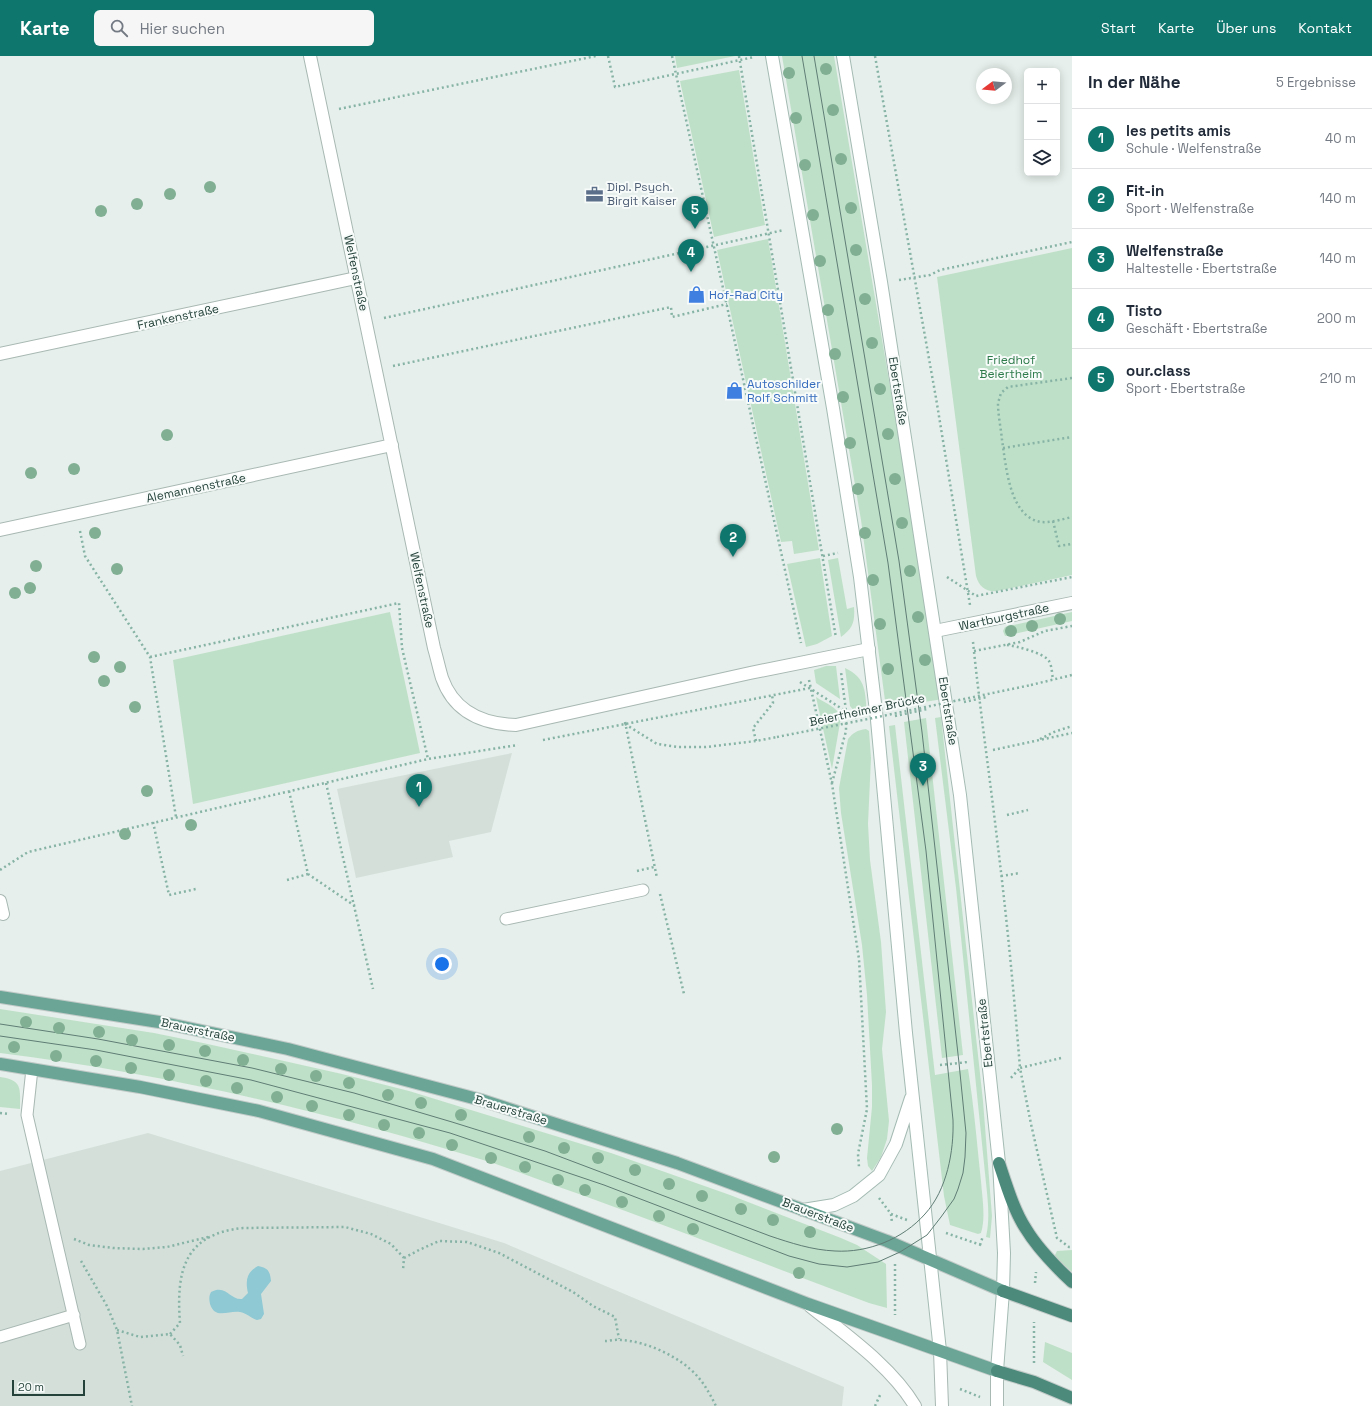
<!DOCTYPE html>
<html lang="de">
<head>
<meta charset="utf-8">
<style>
  :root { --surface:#fff; --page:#f6f6f7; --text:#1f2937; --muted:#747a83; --line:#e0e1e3; --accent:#0f766e }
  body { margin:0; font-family:"Space Grotesk",sans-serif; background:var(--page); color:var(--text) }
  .controls { position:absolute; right:12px; top:12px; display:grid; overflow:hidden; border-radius:6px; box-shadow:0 2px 10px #0003 }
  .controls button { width:36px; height:36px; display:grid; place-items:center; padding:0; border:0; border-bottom:1px solid var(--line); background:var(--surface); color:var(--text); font:20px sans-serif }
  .compass { position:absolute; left:976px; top:12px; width:36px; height:36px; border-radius:50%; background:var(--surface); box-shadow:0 2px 10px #0003; rotate:254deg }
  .scale { position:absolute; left:12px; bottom:10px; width:73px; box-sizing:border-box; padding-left:4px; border:2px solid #24423a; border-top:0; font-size:11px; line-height:14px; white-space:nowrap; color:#24423a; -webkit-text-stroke:3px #f7fbf9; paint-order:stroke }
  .you { position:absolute; left:442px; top:908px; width:14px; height:14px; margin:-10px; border:3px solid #fff; border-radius:50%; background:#1a73e8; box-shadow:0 0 0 6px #1a73e833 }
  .badge { display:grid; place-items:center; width:26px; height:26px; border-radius:50%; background:var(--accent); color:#fff; font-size:13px; font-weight:700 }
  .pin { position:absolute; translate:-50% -33px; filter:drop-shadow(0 1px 2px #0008) }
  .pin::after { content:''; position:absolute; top:21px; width:14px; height:12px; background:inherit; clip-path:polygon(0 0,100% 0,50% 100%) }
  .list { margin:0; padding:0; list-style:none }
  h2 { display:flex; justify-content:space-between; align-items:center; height:52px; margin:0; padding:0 16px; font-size:17px }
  h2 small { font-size:13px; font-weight:400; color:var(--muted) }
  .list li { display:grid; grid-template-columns:26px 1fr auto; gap:12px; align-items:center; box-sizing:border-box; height:60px; padding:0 16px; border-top:1px solid var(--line) }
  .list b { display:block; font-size:15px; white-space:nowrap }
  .list p { margin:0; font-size:13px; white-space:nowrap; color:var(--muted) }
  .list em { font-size:13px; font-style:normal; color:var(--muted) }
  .icon { flex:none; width:22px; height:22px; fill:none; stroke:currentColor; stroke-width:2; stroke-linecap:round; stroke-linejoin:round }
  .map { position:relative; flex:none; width:1072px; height:1350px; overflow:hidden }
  header { display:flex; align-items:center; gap:24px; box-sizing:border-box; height:56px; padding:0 20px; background:var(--accent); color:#fff }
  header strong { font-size:19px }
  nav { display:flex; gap:22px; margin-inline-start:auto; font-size:14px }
  .search { width:280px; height:36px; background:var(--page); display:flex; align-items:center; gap:10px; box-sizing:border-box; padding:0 14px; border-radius:6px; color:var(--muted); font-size:15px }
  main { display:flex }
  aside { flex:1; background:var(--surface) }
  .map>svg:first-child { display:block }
  .built { fill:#d4dfda }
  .green { fill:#bfe0c8 }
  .water { fill:#8ec9d4 }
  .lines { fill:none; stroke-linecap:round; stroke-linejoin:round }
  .service-casing { stroke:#a8b8b2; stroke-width:13 }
  .minor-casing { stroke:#a8b8b2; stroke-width:14 }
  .tertiary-casing { stroke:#a8b8b2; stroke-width:14 }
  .secondary-casing { stroke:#a4bbb3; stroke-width:14 }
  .primary-casing { stroke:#c2cac8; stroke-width:14 }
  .trunk-casing { stroke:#c2cac8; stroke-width:14 }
  .path { stroke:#86b3a5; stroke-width:2.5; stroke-dasharray:2 3; stroke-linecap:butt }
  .service { stroke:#fff; stroke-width:11 }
  .minor { stroke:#fff; stroke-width:12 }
  .tertiary { stroke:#fff; stroke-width:12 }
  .secondary { stroke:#fff; stroke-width:12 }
  .primary { stroke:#6aa596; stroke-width:12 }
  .trunk { stroke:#4c8a7c; stroke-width:12 }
  .tram { stroke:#5f7d75; stroke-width:1 }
  .path-bridge { stroke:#86b3a5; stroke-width:2.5; stroke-dasharray:2 3; stroke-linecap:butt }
  .tree { fill:#80af93 }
  .labels { text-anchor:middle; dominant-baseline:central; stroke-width:4; stroke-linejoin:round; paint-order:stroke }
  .service-label { font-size:12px; fill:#4e5e75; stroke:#f7fbf9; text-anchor:start }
  .street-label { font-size:12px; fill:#24423a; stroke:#f7fbf9 }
  .shop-label { font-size:12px; fill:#366cbe; stroke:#f7fbf9; text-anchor:start }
  .park-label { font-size:12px; fill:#2d7a4b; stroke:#f7fbf9 }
</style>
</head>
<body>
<header>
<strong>Karte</strong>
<div class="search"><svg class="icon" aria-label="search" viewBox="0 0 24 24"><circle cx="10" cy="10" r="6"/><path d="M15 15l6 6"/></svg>Hier suchen</div>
<nav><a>Start</a><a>Karte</a><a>Über uns</a><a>Kontakt</a></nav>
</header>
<main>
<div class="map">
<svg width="1072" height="1350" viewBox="0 0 1072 1350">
  <rect width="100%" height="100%" fill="#e6efeb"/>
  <!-- built -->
  <path class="built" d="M512,697L491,776L449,785L453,801L356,822L337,733Z
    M148,1077L504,1187L844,1331L842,1350H0V1115Z"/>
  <!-- green -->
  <path class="green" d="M675,0H735L677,12Z
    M782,0H834L943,643L886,652L861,464Z
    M739,14L765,169L714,181L680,25Z
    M768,183L819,494L794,498L792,485L781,486L717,194Z
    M1072,192V519L997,535C986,536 979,531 976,520L937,221Z
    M820,502L832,580L817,588L806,591L787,508Z
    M838,502L847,553L854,551C855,566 853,572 841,581L828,504Z
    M390,556L420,697L193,748L173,604Z
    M1072,556V565L1005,580L1003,575L1005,571Z
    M826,610H836L840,643L816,627L814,614Z
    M845,612C867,622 865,637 867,658C859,658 855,657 850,650Z
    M816,641C825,647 837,651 841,661L832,713Z
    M941,661L983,1045L992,1160L990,1182L986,1181C990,1163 988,1146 986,1127L956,832L935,662Z
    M926,662L963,999L942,1002L904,666Z
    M895,669L935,1019L968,1013C974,1050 977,1088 981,1125C982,1141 986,1161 981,1177L978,1178L950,1169L944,1140L889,670Z
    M866,673L869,675L871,702L868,768L870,804L881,886L886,956L882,993L889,1065L887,1083L881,1101L872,1115L868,1110L867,1102L872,1051V1029L867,939L862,889L841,757L839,732L848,683C853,677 857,674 866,673Z
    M0,953L154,977L203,987L342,1018L409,1035L611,1097L730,1139L841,1182L857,1189L886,1208L887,1252L869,1247C772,1211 676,1173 579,1138C550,1128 522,1117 493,1107C332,1057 168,1018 0,997Z
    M0,1021C23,1024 20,1033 20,1053L0,1051Z
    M1072,1194V1216L1056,1202L1055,1199L1057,1195Z
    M1045,1286L1072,1297V1324L1043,1306Z"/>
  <!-- water -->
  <path class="water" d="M258,1210C268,1212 270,1215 271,1225L261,1238L264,1258L261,1263L257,1264C251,1262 246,1257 240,1256C229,1254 215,1264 210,1248C209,1243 209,1240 211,1236C227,1228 229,1244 242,1243L248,1237C245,1224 247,1216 258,1210Z"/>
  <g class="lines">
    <defs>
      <path id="service" d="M506,863L643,834
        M32,1013L27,1059L80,1288
        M0,1281L74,1259"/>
      <path id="minor" d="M310,0L434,592C437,602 439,612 442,622C454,656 482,668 516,669L750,617L869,593
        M0,298L356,222
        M0,474L392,389
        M0,845L3,858"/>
      <path id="tertiary" d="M935,575L1072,547
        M810,1250C846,1279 891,1310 915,1350
        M940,1295L942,1350
        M997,1315V1350"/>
      <path id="secondary" d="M772,0L833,352L860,521L877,664L906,977L940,1295
        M843,0L881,226L960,739L999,1107L1004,1197L1003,1235L997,1315
        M803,1154L834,1149L853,1140L879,1119L896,1088L911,1042"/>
      <path id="primary" d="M0,941L159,966L288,993L481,1044L677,1107L887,1185L1003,1235
        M0,1008L140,1031L259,1055L433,1103L808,1248L997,1315"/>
      <path id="trunk" d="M999,1107C1006,1128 1014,1155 1026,1173C1038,1193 1055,1210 1072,1226
        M1003,1235L1072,1260
        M997,1315L1034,1326L1072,1342"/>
    </defs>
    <!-- service casing -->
    <use href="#service" class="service-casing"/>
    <!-- minor casing -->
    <use href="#minor" class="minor-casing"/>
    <!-- tertiary casing -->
    <use href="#tertiary" class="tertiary-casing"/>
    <!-- secondary casing -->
    <use href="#secondary" class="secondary-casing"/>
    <!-- primary casing -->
    <use href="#primary" class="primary-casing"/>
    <!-- trunk casing -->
    <use href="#trunk" class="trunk-casing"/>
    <!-- path -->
    <path class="path" d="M608,0L615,31L754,1
      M672,0L801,587
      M739,0L836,582
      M875,0L936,342L970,549
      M339,53L596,0
      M899,224L930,219L940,214L1072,186
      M384,262L784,174
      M393,310L671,251L672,261L727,248
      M1072,322L1008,331L1001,337L998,347C998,360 1001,372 1002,384C1006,409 1009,461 1041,466C1051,467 1063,463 1072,461
      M1003,392L1072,381
      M1053,465L1059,490L1072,488
      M80,475L85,500L150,601L176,761
      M823,500L838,497
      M947,521L976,540L1072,521
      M973,586C980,654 990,722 998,791C1007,864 1014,938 1020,1012L1009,1024
      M1007,589C1016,590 1044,597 1049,605C1052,610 1052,618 1053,624
      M974,595L1020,586L1045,575L1072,570
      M150,601L399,547L402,592L428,703
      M809,624L832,728L859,903L867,1053L858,1098L859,1111
      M800,626L858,663
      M1031,629L1072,619
      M964,646L987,641
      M895,660L927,653
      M625,666L657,822
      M625,668L657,688L678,691H706L756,685L777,681
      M1040,683L1054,676L1072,670
      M543,684L810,632
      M756,685L753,672L773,647L772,638
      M993,694L1072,677
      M326,727L373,933
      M832,727L846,675V655L841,616
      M289,735L308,818L355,850
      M1007,759L1028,754
      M153,766L169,839L196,833
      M0,814L28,796L428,703L518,689
      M637,815L654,811
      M1001,820L1020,817
      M287,824L308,818
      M660,838L684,938
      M1061,1002L1020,1012L1031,1068L1057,1182L1069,1191H1072
      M940,1009L968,1006V1007
      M0,1057L9,1058
      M879,1142L891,1158L892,1167
      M891,1158L907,1164
      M946,1177L981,1189
      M74,1183L89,1189L113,1192L143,1193L167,1191L208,1181
      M980,1189L983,1180
      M404,1202L419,1194L439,1185L467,1186L499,1197L573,1236L593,1250L615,1261L619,1283
      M81,1205L107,1250L117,1274L132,1350
      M895,1208V1259
      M1035,1227L1036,1216
      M117,1274L140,1281L170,1278L180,1289L183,1300
      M170,1278L180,1267C176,1215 184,1178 243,1172L345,1171L371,1178L391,1188L404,1202L403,1214
      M605,1285C610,1285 616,1283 621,1284C646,1285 681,1301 698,1321C705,1329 711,1340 716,1350
      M1034,1307V1266
      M960,1333L980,1341
      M875,1350L881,1337"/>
    <!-- service -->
    <use href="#service" class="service"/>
    <!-- minor -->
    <use href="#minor" class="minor"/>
    <!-- tertiary -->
    <use href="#tertiary" class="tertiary"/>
    <!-- secondary -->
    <use href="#secondary" class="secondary"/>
    <!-- primary -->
    <use href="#primary" class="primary"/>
    <!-- trunk -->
    <use href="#trunk" class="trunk"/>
    <!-- tram -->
    <path class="tram" d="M0,968L98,983L252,1012L354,1037L452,1066L545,1095L770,1180C791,1187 812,1194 835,1195C868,1197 903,1183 925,1158C947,1134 954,1095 953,1064L926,795L888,507L802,0
      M0,980L96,994L251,1024L450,1077L604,1129L789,1200L819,1208L847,1211L878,1206L900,1196L927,1179L941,1161L954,1143L958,1133L963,1117L965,1101L966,1077L959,1007L922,676L899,505L814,0"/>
    <!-- path-bridge -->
    <path class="path-bridge" d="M777,681L873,662L1031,629"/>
  </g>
  <!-- trees -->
  <g class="tree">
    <circle cx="826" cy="13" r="6"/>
    <circle cx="789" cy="17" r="6"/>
    <circle cx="833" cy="54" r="6"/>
    <circle cx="796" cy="62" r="6"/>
    <circle cx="841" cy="103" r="6"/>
    <circle cx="805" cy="109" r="6"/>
    <circle cx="210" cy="131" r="6"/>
    <circle cx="170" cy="138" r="6"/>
    <circle cx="137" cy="148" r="6"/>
    <circle cx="851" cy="152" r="6"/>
    <circle cx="101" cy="155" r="6"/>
    <circle cx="813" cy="159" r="6"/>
    <circle cx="856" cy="194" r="6"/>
    <circle cx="820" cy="205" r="6"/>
    <circle cx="865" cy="243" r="6"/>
    <circle cx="828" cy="254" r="6"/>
    <circle cx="872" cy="287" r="6"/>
    <circle cx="835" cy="298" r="6"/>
    <circle cx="880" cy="333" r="6"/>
    <circle cx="843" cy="341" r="6"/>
    <circle cx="888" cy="378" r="6"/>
    <circle cx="167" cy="379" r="6"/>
    <circle cx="850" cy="387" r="6"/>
    <circle cx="74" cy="413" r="6"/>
    <circle cx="31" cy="417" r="6"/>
    <circle cx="895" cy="423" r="6"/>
    <circle cx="858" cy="433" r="6"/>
    <circle cx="902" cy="467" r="6"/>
    <circle cx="95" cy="477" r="6"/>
    <circle cx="865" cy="477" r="6"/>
    <circle cx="36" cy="510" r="6"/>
    <circle cx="117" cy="513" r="6"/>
    <circle cx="910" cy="515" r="6"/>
    <circle cx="873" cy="524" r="6"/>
    <circle cx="30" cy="532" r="6"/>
    <circle cx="15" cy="537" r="6"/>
    <circle cx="918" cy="561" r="6"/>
    <circle cx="1060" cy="563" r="6"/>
    <circle cx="880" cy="568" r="6"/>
    <circle cx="1032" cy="570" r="6"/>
    <circle cx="1011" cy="575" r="6"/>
    <circle cx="94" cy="601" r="6"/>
    <circle cx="925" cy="604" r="6"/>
    <circle cx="120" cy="611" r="6"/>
    <circle cx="888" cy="613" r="6"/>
    <circle cx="104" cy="625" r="6"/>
    <circle cx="135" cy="651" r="6"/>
    <circle cx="147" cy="735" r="6"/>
    <circle cx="191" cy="769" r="6"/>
    <circle cx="125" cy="778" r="6"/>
    <circle cx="26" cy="966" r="6"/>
    <circle cx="59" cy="972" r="6"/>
    <circle cx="99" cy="976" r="6"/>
    <circle cx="132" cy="984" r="6"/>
    <circle cx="169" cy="989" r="6"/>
    <circle cx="14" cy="991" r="6"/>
    <circle cx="205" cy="995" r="6"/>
    <circle cx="56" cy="1000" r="6"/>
    <circle cx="243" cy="1004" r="6"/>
    <circle cx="96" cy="1005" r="6"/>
    <circle cx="131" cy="1012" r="6"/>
    <circle cx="281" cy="1013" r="6"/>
    <circle cx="169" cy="1019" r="6"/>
    <circle cx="316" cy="1020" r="6"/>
    <circle cx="206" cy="1025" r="6"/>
    <circle cx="349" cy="1027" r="6"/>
    <circle cx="237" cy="1032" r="6"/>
    <circle cx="388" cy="1039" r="6"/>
    <circle cx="277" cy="1041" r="6"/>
    <circle cx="421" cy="1047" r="6"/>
    <circle cx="312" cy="1050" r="6"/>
    <circle cx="349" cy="1059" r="6"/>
    <circle cx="461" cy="1059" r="6"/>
    <circle cx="384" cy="1069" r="6"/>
    <circle cx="837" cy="1073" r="6"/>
    <circle cx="419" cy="1077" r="6"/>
    <circle cx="529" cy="1081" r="6"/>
    <circle cx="452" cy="1089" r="6"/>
    <circle cx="564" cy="1092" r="6"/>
    <circle cx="774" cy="1101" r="6"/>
    <circle cx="491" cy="1102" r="6"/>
    <circle cx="598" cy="1102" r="6"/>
    <circle cx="525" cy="1111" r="6"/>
    <circle cx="635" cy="1114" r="6"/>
    <circle cx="558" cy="1124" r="6"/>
    <circle cx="669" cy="1128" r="6"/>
    <circle cx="585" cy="1134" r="6"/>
    <circle cx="702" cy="1140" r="6"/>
    <circle cx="622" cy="1146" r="6"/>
    <circle cx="741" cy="1153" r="6"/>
    <circle cx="659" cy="1160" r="6"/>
    <circle cx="773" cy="1164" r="6"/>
    <circle cx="693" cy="1173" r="6"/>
    <circle cx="810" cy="1176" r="6"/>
    <circle cx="799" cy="1217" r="6"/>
  </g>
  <!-- icons -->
  <defs>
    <symbol id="office-bare" viewBox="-9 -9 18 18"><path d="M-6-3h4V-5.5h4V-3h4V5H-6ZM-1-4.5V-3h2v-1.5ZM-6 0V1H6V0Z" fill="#5c6f8a" stroke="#f7fbf9" stroke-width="2.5" paint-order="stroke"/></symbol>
    <symbol id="shop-bare" viewBox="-9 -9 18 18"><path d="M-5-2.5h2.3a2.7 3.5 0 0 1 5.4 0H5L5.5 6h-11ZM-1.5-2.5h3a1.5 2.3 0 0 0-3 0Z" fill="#3f7fe0" stroke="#f7fbf9" stroke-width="2.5" paint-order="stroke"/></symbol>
  </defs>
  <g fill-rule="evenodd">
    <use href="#office-bare" x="582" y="126" width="25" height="25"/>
    <use href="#shop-bare" x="684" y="226" width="25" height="25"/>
    <use href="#shop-bare" x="722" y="322" width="25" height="25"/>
  </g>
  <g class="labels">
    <!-- service labels -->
    <g class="service-label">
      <text x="607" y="131">Dipl. Psych.<tspan x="607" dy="14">Birgit Kaiser</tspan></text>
    </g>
    <!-- street labels -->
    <g class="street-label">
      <text transform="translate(356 217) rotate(78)">Welfenstraße</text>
      <text transform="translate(178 261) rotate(-12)">Frankenstraße</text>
      <text transform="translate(898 335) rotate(81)">Ebertstraße</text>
      <text transform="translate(196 432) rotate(-12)">Alemannenstraße</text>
      <text transform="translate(422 534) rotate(78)">Welfenstraße</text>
      <text transform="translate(1004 561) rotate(-12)">Wartburgstraße</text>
      <text transform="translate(867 654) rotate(-12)">Beiertheimer Brücke</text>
      <text transform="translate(948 655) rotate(81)">Ebertstraße</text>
      <text transform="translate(198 974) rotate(12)">Brauerstraße</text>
      <text transform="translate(985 977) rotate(-96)">Ebertstraße</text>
      <text transform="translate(511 1054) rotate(17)">Brauerstraße</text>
      <text transform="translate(818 1159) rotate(21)">Brauerstraße</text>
    </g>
    <!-- shop labels -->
    <g class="shop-label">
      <text x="709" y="239">Hof-Rad City</text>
      <text x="747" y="328">Autoschilder<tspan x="747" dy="14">Rolf Schmitt</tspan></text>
    </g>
    <!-- park labels -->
    <g class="park-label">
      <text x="1011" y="304">Friedhof<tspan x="1011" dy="14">Beiertheim</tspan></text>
    </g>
  </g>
</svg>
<div class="controls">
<button>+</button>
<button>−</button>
<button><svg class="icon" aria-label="layers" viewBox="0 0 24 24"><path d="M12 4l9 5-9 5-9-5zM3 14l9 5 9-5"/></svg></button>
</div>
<svg class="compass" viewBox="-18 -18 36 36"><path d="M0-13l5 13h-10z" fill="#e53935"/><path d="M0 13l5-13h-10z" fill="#747a83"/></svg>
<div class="scale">20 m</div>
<div class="you"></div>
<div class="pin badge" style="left:419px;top:751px">1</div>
<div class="pin badge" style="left:733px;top:501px">2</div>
<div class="pin badge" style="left:923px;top:730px">3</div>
<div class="pin badge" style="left:691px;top:216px">4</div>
<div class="pin badge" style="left:695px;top:173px">5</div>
</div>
<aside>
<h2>In der Nähe<small>5 Ergebnisse</small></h2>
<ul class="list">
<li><span class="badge">1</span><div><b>les petits amis</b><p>Schule · Welfenstraße</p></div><em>40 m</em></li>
<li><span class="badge">2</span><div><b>Fit-in</b><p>Sport · Welfenstraße</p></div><em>140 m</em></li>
<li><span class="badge">3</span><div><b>Welfenstraße</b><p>Haltestelle · Ebertstraße</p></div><em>140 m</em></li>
<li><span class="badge">4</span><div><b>Tisto</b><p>Geschäft · Ebertstraße</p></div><em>200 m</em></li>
<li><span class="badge">5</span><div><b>our.class</b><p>Sport · Ebertstraße</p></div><em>210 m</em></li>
</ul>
</aside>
</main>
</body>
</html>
